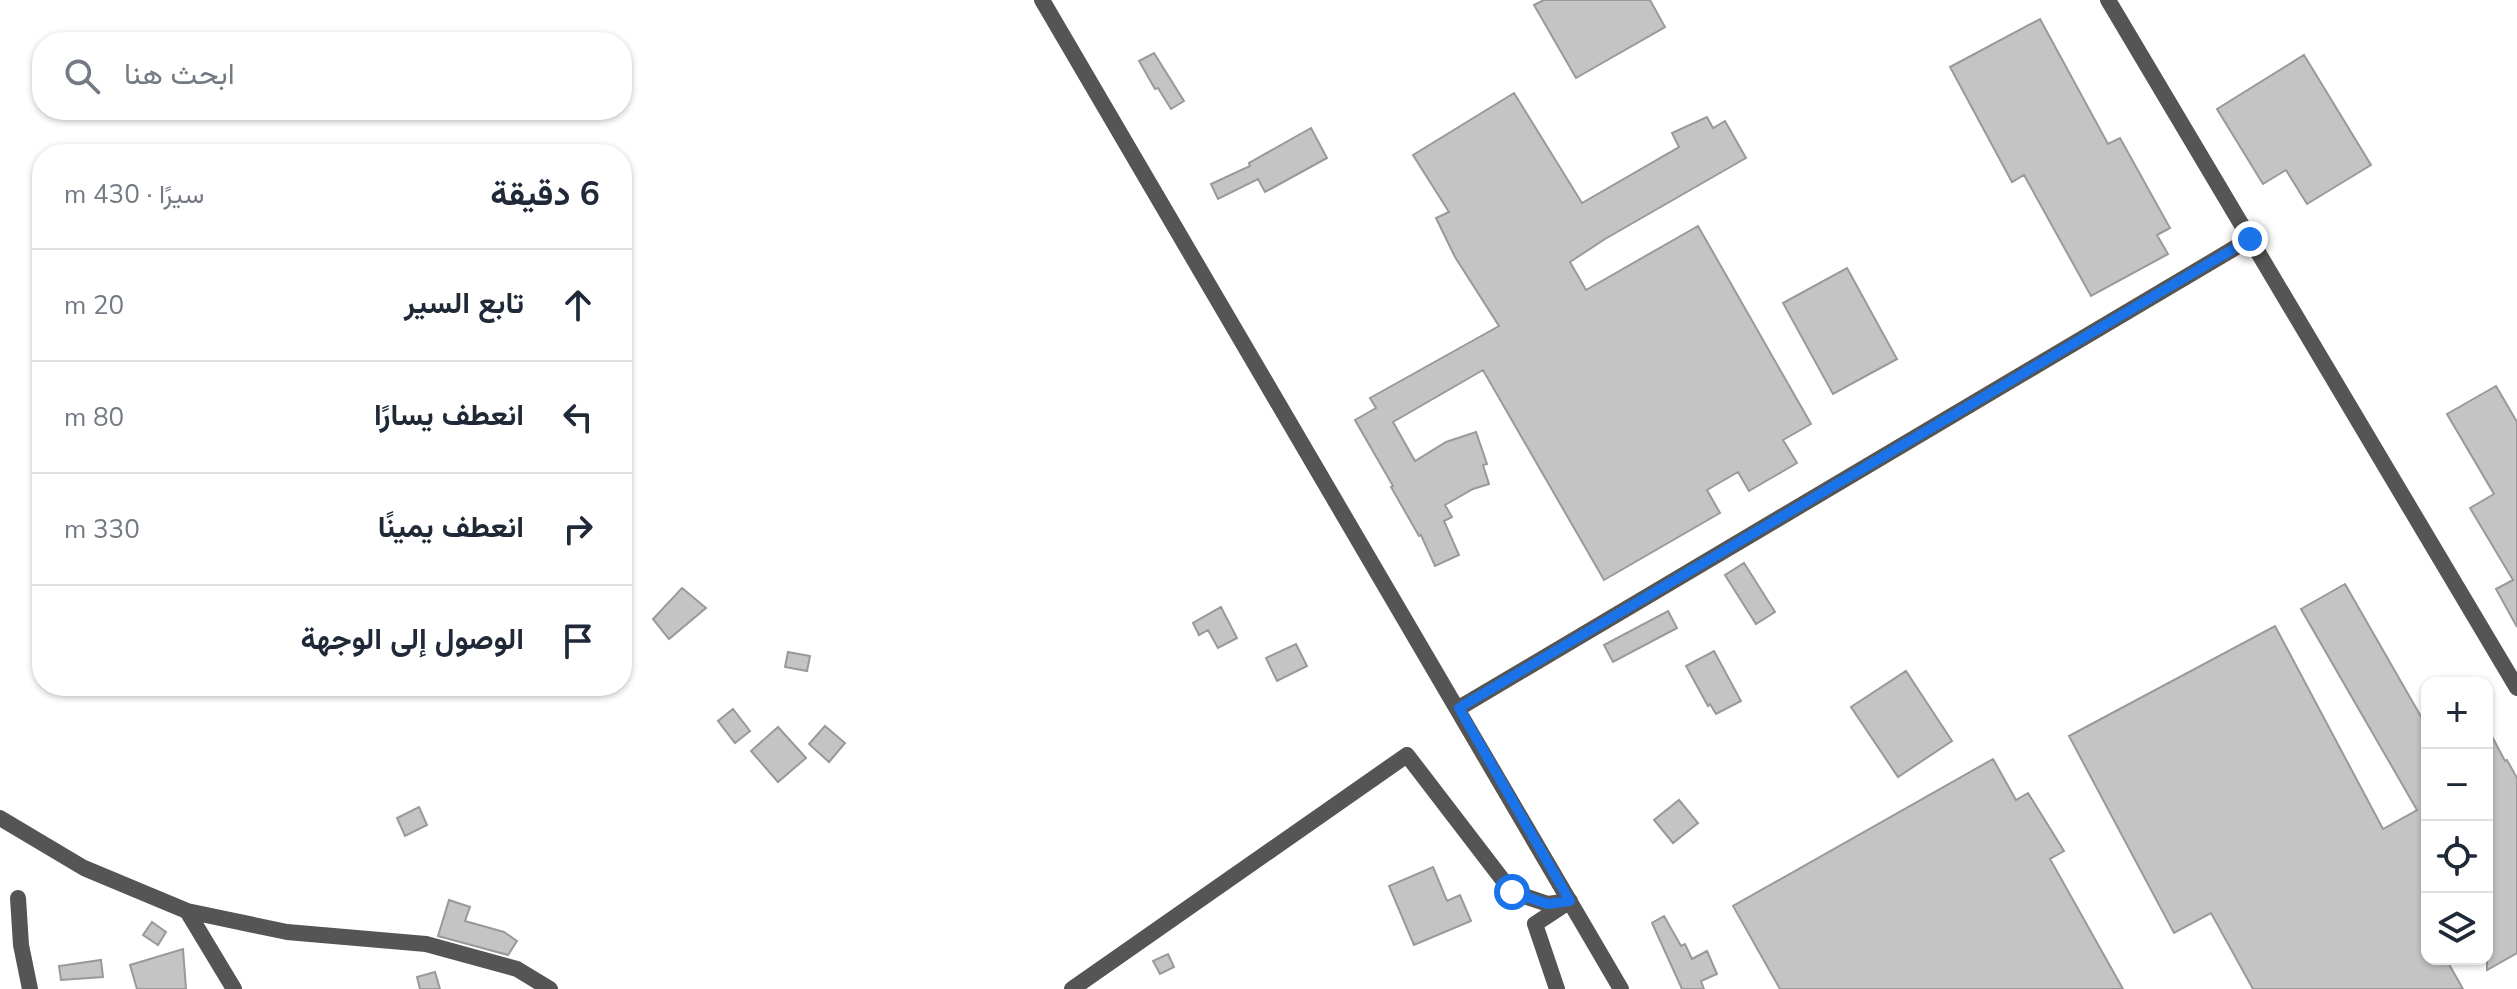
<!DOCTYPE html>
<html lang="ar">
<head>
<meta charset="utf-8">
<style>
  :root { --surface:#fff; --page:#f2f2f3; --text:#1f2937; --muted:#747a83; --line:#e0e1e3 }
  body { margin:0; font-family:"Nunito Sans",Vazirmatn,sans-serif; background:var(--page); color:var(--text); direction:rtl }
  .controls { position:absolute; right:24px; bottom:24px; display:grid; overflow:hidden; border-radius:16px; box-shadow:0 2px 6px #0004 }
  .controls button { width:72px; height:72px; display:grid; place-items:center; padding:0; border:0; border-bottom:2px solid var(--line); background:var(--surface); color:var(--text); font:40px sans-serif }
  .stop { position:absolute; width:24px; height:24px; margin:-18px; border:6px solid #1a73e8; border-radius:50%; background:#fff }
  .stop.end { background:#1a73e8; border-color:#fff; box-shadow:0 2px 8px #0008 }
  .list { margin:0; padding:0; list-style:none }
  h2 { display:flex; justify-content:space-between; align-items:center; height:104px; margin:0; padding:0 32px; font-size:34px }
  h2 small { font-size:26px; font-weight:400; color:var(--muted) }
  .list li { display:grid; grid-template-columns:52px 1fr auto; gap:24px; align-items:center; box-sizing:border-box; height:112px; padding:0 32px; border-top:2px solid var(--line) }
  .list b { display:block; font-size:30px; white-space:nowrap }
  .list em { font-size:26px; font-style:normal; color:var(--muted) }
  .icon { flex:none; width:44px; height:44px; fill:none; stroke:currentColor; stroke-width:2; stroke-linecap:round; stroke-linejoin:round }
  .map { position:relative; flex:none; width:2517px; height:989px; overflow:hidden; direction:ltr }
  .search { position:absolute; background:var(--surface); box-shadow:0 2px 6px #0004; left:32px; top:32px; width:600px; height:88px; display:flex; align-items:center; gap:20px; box-sizing:border-box; padding:0 28px; border-radius:32px; color:var(--muted); font-size:30px }
  .panel { position:absolute; background:var(--surface); box-shadow:0 2px 6px #0004; left:32px; top:144px; width:600px; height:552px; border-radius:32px; direction:rtl }
  .map>svg:first-child { display:block }
  .building { fill:#c4c4c4; stroke:#999; stroke-width:2 }
  .lines { fill:none; stroke-linecap:round; stroke-linejoin:round }
  .minor { stroke:#555; stroke-width:16 }
  .tertiary { stroke:#555; stroke-width:16 }
  .route { stroke:#1a73e8; stroke-width:10 }
</style>
</head>
<body>
<div class="map">
<svg width="2517" height="989" viewBox="0 0 2517 989">
  <rect width="100%" height="100%" fill="#fff"/>
  <!-- building -->
  <path class="building" d="M1544,0H1650L1665,27L1576,78L1534,5Z
    M2040,19L2108,144L2120,138L2170,228L2157,235L2168,254L2091,296L2024,175L2012,182L1950,67Z
    M1154,53L1184,101L1171,109L1158,88L1155,89L1139,61Z
    M2304,55L2371,165L2307,204L2286,170L2263,184L2217,109Z
    M1514,93L1582,203L1679,147L1672,133L1707,117L1713,128L1725,121L1746,158L1605,239L1570,262L1586,290L1698,226L1811,424L1783,440L1797,463L1749,491L1738,472L1707,490L1720,513L1604,580L1483,370L1393,422L1415,461L1446,442L1476,432L1487,464L1483,465L1489,484L1473,489L1445,505L1452,517L1444,521L1459,555L1435,566L1421,535L1419,536L1391,487L1393,486L1355,420L1376,408L1370,398L1499,326L1455,257L1436,218L1449,212L1413,155Z
    M1311,128L1327,158L1265,192L1258,179L1218,199L1211,184L1250,166L1249,163Z
    M1847,268L1897,359L1833,394L1783,303Z
    M2496,386L2517,422V627L2496,589L2513,580L2470,508L2494,494L2447,414Z
    M1744,563L1775,612L1756,624L1725,575Z
    M2345,584L2427,727V959H2446L2463,989H2253L2211,913L2174,933L2069,736L2275,626L2383,829L2417,810L2301,609Z
    M682,588L706,608L669,639L653,619Z
    M1221,607L1237,638L1218,648L1208,630L1199,635L1193,623Z
    M1668,611L1677,628L1613,662L1604,645Z
    M1296,644L1307,666L1277,681L1266,658Z
    M1714,651L1741,701L1716,714L1710,704L1708,706L1686,666Z
    M788,652L810,656L807,671L785,667Z
    M1906,671L1952,741L1898,777L1851,707Z
    M733,709L750,731L735,743L718,721Z
    M825,726L845,743L829,762L809,744Z
    M778,727L806,758L778,782L751,751Z
    M2487,727L2505,761L2507,760L2517,778V953L2487,970Z
    M1993,759L2016,800L2028,793L2064,851L2050,859L2123,989H1780L1733,906Z
    M1679,800L1698,823L1673,843L1654,820Z
    M419,807L427,825L405,836L397,818Z
    M1433,867L1447,901L1460,895L1471,921L1414,945L1389,886Z
    M449,900L470,907L465,921L504,932L517,941L508,955L438,936Z
    M1664,916L1681,946L1685,944L1692,959L1707,951L1717,974L1701,981L1704,989H1682L1652,923Z
    M152,922L166,932L158,945L143,935Z
    M183,949L186,989H137L130,965Z
    M1168,954L1174,967L1160,974L1153,961Z
    M101,960L103,977L61,980L59,966Z
    M435,972L440,989H420L417,977Z"/>
  <g class="lines">
    <!-- minor -->
    <path class="minor" d="M2108,0L2517,688
      M1459,708L2250,239
      M0,818L84,868L187,911L287,932L426,944L517,969L550,989
      M18,898L21,945L30,989
      M187,911L234,989
      M1072,989L1407,755L1512,892L1548,904L1570,901
      M1557,989L1535,924L1567,903"/>
    <!-- tertiary -->
    <path class="tertiary" d="M1042,0L1621,989"/>
  </g>
  <g class="lines">
    <!-- route -->
    <path class="route" d="M1512,892L1548,904L1570,901L1459,708L2250,239"/>
  </g>
</svg>
<div class="controls">
<button>+</button>
<button>−</button>
<button><svg class="icon" aria-label="locate" viewBox="0 0 24 24"><circle cx="12" cy="12" r="6"/><path d="M12 2v4M12 18v4M2 12h4M18 12h4"/></svg></button>
<button><svg class="icon" aria-label="layers" viewBox="0 0 24 24"><path d="M12 4l9 5-9 5-9-5zM3 14l9 5 9-5"/></svg></button>
</div>
<div class="stop" style="left:1512px;top:892px"></div>
<div class="stop end" style="left:2250px;top:239px"></div>
<div class="search"><svg class="icon" aria-label="search" viewBox="0 0 24 24"><circle cx="10" cy="10" r="6"/><path d="M15 15l6 6"/></svg>ابحث هنا</div>
<section class="panel">
<h2>6 دقيقة<small>سيرًا · 430 m</small></h2>
<ul class="list">
<li><svg class="icon" aria-label="ahead" viewBox="0 0 24 24"><path d="M12 20V5M6 11l6-6 6 6"/></svg><div><b>تابع السير</b></div><em>20 m</em></li>
<li><svg class="icon" aria-label="left" viewBox="0 0 24 24"><path d="M17 20v-9H6M10 6l-5 5 5 5"/></svg><div><b>انعطف يسارًا</b></div><em>80 m</em></li>
<li><svg class="icon" aria-label="right" viewBox="0 0 24 24"><path d="M7 20v-9h11M14 6l5 5-5 5"/></svg><div><b>انعطف يمينًا</b></div><em>330 m</em></li>
<li><svg class="icon" aria-label="arrive" viewBox="0 0 24 24"><path d="M6 21V4h12l-3 4 3 4H6"/></svg><div><b>الوصول إلى الوجهة</b></div></li>
</ul>
</section>
</div>
</body>
</html>
